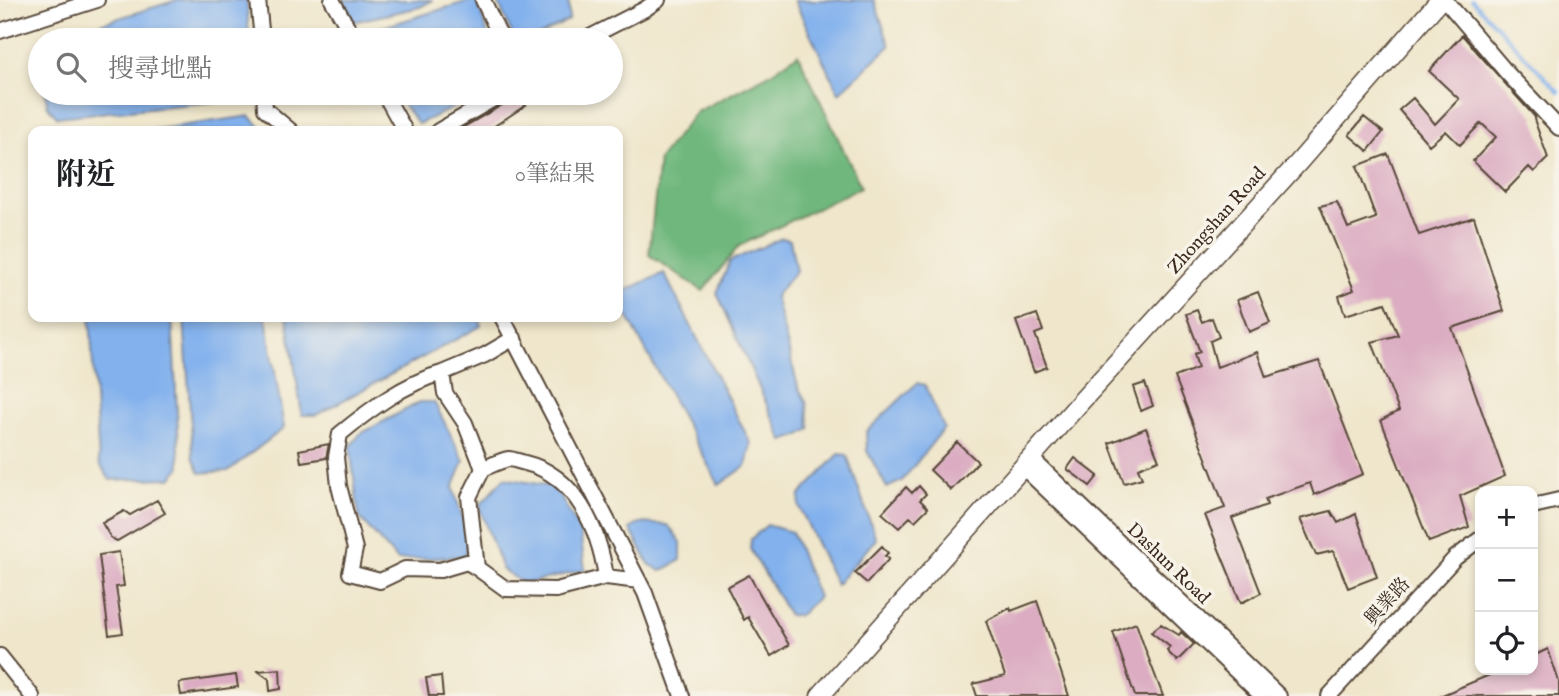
<!DOCTYPE html>
<html lang="zh-TW">
<head>
<meta charset="utf-8">
<style>
  :root { --surface:#fff; --page:#f6f6f6; --text:#202124; --muted:#757577; --line:#e0e0e0 }
  body { margin:0; font-family:"IM FELL English","Noto Serif TC",serif; background:var(--page); color:var(--text) }
  .controls { position:absolute; right:21px; bottom:21px; display:grid; overflow:hidden; border-radius:14px; box-shadow:0 4px 10px #0003 }
  .controls button { width:63px; height:63px; display:grid; place-items:center; padding:0; border:0; border-bottom:2px solid var(--line); background:var(--surface); color:var(--text); font:35px sans-serif }
  .list { margin:0; padding:0; list-style:none }
  h2 { display:flex; justify-content:space-between; align-items:center; height:91px; margin:0; padding:0 28px; font-size:30px }
  h2 small { font-size:23px; font-weight:400; color:var(--muted) }
  .icon { flex:none; width:38px; height:38px; fill:none; stroke:currentColor; stroke-width:2; stroke-linecap:round; stroke-linejoin:round }
  .map { position:relative; flex:none; width:1559px; height:696px; overflow:hidden }
  .search { position:absolute; background:var(--surface); box-shadow:0 4px 10px #0003; left:28px; top:28px; width:595px; height:77px; display:flex; align-items:center; gap:18px; box-sizing:border-box; padding:0 24px; border-radius:38px; color:var(--muted); font-size:26px }
  .panel { position:absolute; background:var(--surface); box-shadow:0 4px 10px #0003; left:28px; top:126px; width:595px; height:196px; border-radius:14px }
  .map>svg:first-child { display:block }
  .forest { fill:#6fb77d; stroke:#55704e; stroke-width:2 }
  .water { fill:#82b1ed; stroke:#5e6e86; stroke-width:2 }
  .lines { fill:none; stroke-linecap:round; stroke-linejoin:round }
  .stream { stroke:#82b1ed; stroke-width:3.5 }
  .building { fill:#dcadc2 }
  .minor-casing { stroke:#564638; stroke-width:18 }
  .major-casing { stroke:#564638; stroke-width:21 }
  .minor { stroke:#fff; stroke-width:14 }
  .major { stroke:#fff; stroke-width:18 }
  .labels { text-anchor:middle; dominant-baseline:central; stroke-width:7; stroke-linejoin:round; paint-order:stroke }
  .street-label { font-size:19px; fill:#3b2a1e; stroke:#f7f3e8 }
</style>
</head>
<body>
<div class="map">
<svg width="1559" height="696" viewBox="0 0 1559 696">
  <rect width="100%" height="100%" fill="#f7f3e8"/>
  <filter id="ink" filterUnits="userSpaceOnUse"><feTurbulence type="fractalNoise" baseFrequency=".0143" numOctaves="2"/><feDisplacementMap in="SourceGraphic" scale="14" xChannelSelector="R" yChannelSelector="G"/><feConvolveMatrix kernelMatrix="1 2 1 2 8 2 1 2 1" color-interpolation-filters="sRGB"/></filter>
  <filter id="wash" filterUnits="userSpaceOnUse"><feTurbulence type="fractalNoise" baseFrequency=".00686" numOctaves="4" result="noise"/><feDisplacementMap in="SourceGraphic" scale="28" xChannelSelector="R" yChannelSelector="G"/><feGaussianBlur stdDeviation="1.57" result="paint"/><feColorMatrix in="noise" values="0 0 0 0 0 0 0 0 0 0 0 0 0 0 0 0 0 1.4 0 .05"/><feComposite in="paint" operator="in"/></filter>
  <g filter="url(#wash)">
    <rect width="100%" height="100%" fill="#efe6cb"/>
    <!-- forest -->
    <path class="forest" d="M798,54L861,187L739,246L703,291L649,255L659,159L696,112L768,75Z"/>
    <!-- water -->
    <path class="water" d="M177,0H247L249,40H48Z
      M343,0H433L420,7L353,22Z
      M472,0H476L490,40H374L370,31Z
      M497,0H567L569,5V20L531,40H515Z
      M794,0H874L890,46L839,93Z
      M45,93H252V98L57,117L48,107Z
      M395,93H485L418,124Z
      M250,116L264,131H144Z
      M782,238L790,240L796,271L775,296L798,387L806,401L810,429L798,436L783,441L717,293L730,261Z
      M664,273L751,444L746,466L719,485L618,299V294Z
      M90,317H172L180,468L171,478L110,480L99,463Z
      M184,317H266L284,428L228,471L200,473L193,457Z
      M287,317H480L481,326L316,415H302Z
      M917,383L925,385L944,428L902,481L887,488L867,451L866,432Z
      M420,402H434L464,461L453,488L469,538L465,556L397,560L359,517L350,447L360,434Z
      M839,454L847,455L876,539L836,585L799,506L800,495Z
      M504,478L555,487L580,531L585,570L524,584L502,569L479,506Z
      M640,523L668,525L681,542V560L661,571L649,564L630,529Z
      M767,525L792,532L818,597L799,616L789,615L750,549L751,539Z"/>
    <g class="lines">
      <!-- stream -->
      <path class="stream" d="M1472,0L1559,92"/>
    </g>
    <g id="blocks">
      <!-- building -->
      <path class="building" d="M1462,35L1535,117L1534,119L1548,158L1534,172L1529,167L1505,192L1473,161L1496,137L1481,123L1460,145L1446,131L1429,145L1399,110L1413,98L1435,124L1459,99L1429,71Z
        M514,93H518L526,105L487,131H457L509,101Z
        M1364,117L1383,132L1368,151L1349,135Z
        M1388,154L1419,235L1474,217L1504,311L1452,328L1505,476L1460,496L1469,527L1429,542L1381,420L1399,411L1372,342L1398,335L1385,303L1345,315L1339,296L1354,290L1320,206L1337,202L1348,228L1376,218L1357,166Z
        M1258,292L1270,323L1249,332L1237,300Z
        M1197,310L1202,322L1212,318L1219,337L1210,341L1217,367L1257,352L1266,377L1319,361L1363,474L1314,495L1310,483L1265,499L1267,505L1232,518L1261,593L1241,603L1205,515L1225,508L1175,377L1198,368L1194,354L1200,352L1186,314Z
        M1037,314L1043,331L1035,334L1047,367L1034,372L1016,321Z
        M1145,383L1153,406L1141,411L1133,387Z
        M1146,428L1159,460L1138,468L1142,478L1124,483L1109,443Z
        M957,442L978,462L951,490L930,470Z
        M329,444L326,458L301,462L299,450Z
        M1075,458L1098,476L1090,486L1067,469Z
        M919,486L926,494L920,500L928,508L915,521L910,517L899,528L882,513L906,487L912,493Z
        M157,500L165,513L117,541L111,538L102,523L124,511L130,515Z
        M1331,511L1338,523L1356,514L1377,577L1348,588L1333,551L1316,555L1300,519Z
        M882,546L888,553L885,556L889,559L867,583L855,573Z
        M119,552L124,586L116,587L123,633L109,635L99,555Z
        M749,575L789,645L771,656L748,617L744,620L727,587Z
        M1037,601L1069,696H977L973,684L1005,676L986,621L1010,608L1011,611Z
        M1136,623L1144,646L1163,696H1135L1113,632Z
        M1161,624L1179,635L1181,632L1194,644L1177,661L1167,651L1170,647L1151,632Z
        M1548,649L1559,682V696H1440L1501,670H1533V656Z
        M280,669L281,689L270,691L269,679L258,671Z
        M236,675L238,687L181,695L179,683Z
        M441,676L443,696H429L426,678Z"/>
    </g>
  </g>
  <g filter="url(#ink)">
    <use href="#blocks" fill-opacity="0" stroke="#564638" stroke-width="2"/>
    <g class="lines">
      <defs>
        <path id="minor" d="M258,0L262,40
          M332,0L355,40
          M483,0L502,40
          M1445,0L1508,74L1559,128
          M0,31L97,0
          M584,40L645,9L658,0
          M264,93L265,109L291,131
          M384,93L405,131
          M438,131L504,93
          M502,317L645,593L682,696
          M514,338L485,355L442,373L445,393L465,423L483,469C490,466 501,460 509,459C513,459 520,462 525,463C576,475 599,530 606,577L639,581
          M442,373C405,383 369,410 340,434L336,457L339,486L355,549L350,573L380,581L405,569L440,570L467,562L477,568
          M1032,459L1279,696
          M1024,468L1262,696
          M483,469L469,497L477,568L506,589L556,590L606,577
          M1533,506L1559,500
          M0,656L32,696
          M1329,696L1455,558L1480,539"/>
        <path id="major" d="M820,696L1076,407L1298,163L1440,0"/>
      </defs>
      <!-- minor casing -->
      <use href="#minor" class="minor-casing"/>
      <!-- major casing -->
      <use href="#major" class="major-casing"/>
      <!-- minor -->
      <use href="#minor" class="minor"/>
      <!-- major -->
      <use href="#major" class="major"/>
    </g>
  </g>
  <g class="labels">
    <!-- street labels -->
    <g class="street-label">
      <text transform="translate(1217 221) rotate(-48)">Zhongshan Road</text>
      <text transform="translate(1168 564) rotate(44)">Dashun Road</text>
      <text transform="translate(1388 602) rotate(-48)">興業路</text>
    </g>
  </g>
</svg>
<div class="controls">
<button>+</button>
<button>−</button>
<button><svg class="icon" aria-label="locate" viewBox="0 0 24 24"><circle cx="12" cy="12" r="6"/><path d="M12 2v4M12 18v4M2 12h4M18 12h4"/></svg></button>
</div>
<div class="search"><svg class="icon" aria-label="search" viewBox="0 0 24 24"><circle cx="10" cy="10" r="6"/><path d="M15 15l6 6"/></svg>搜尋地點</div>
<section class="panel">
<h2>附近<small>0筆結果</small></h2>
<ul class="list">
</ul>
</section>
</div>
</body>
</html>
